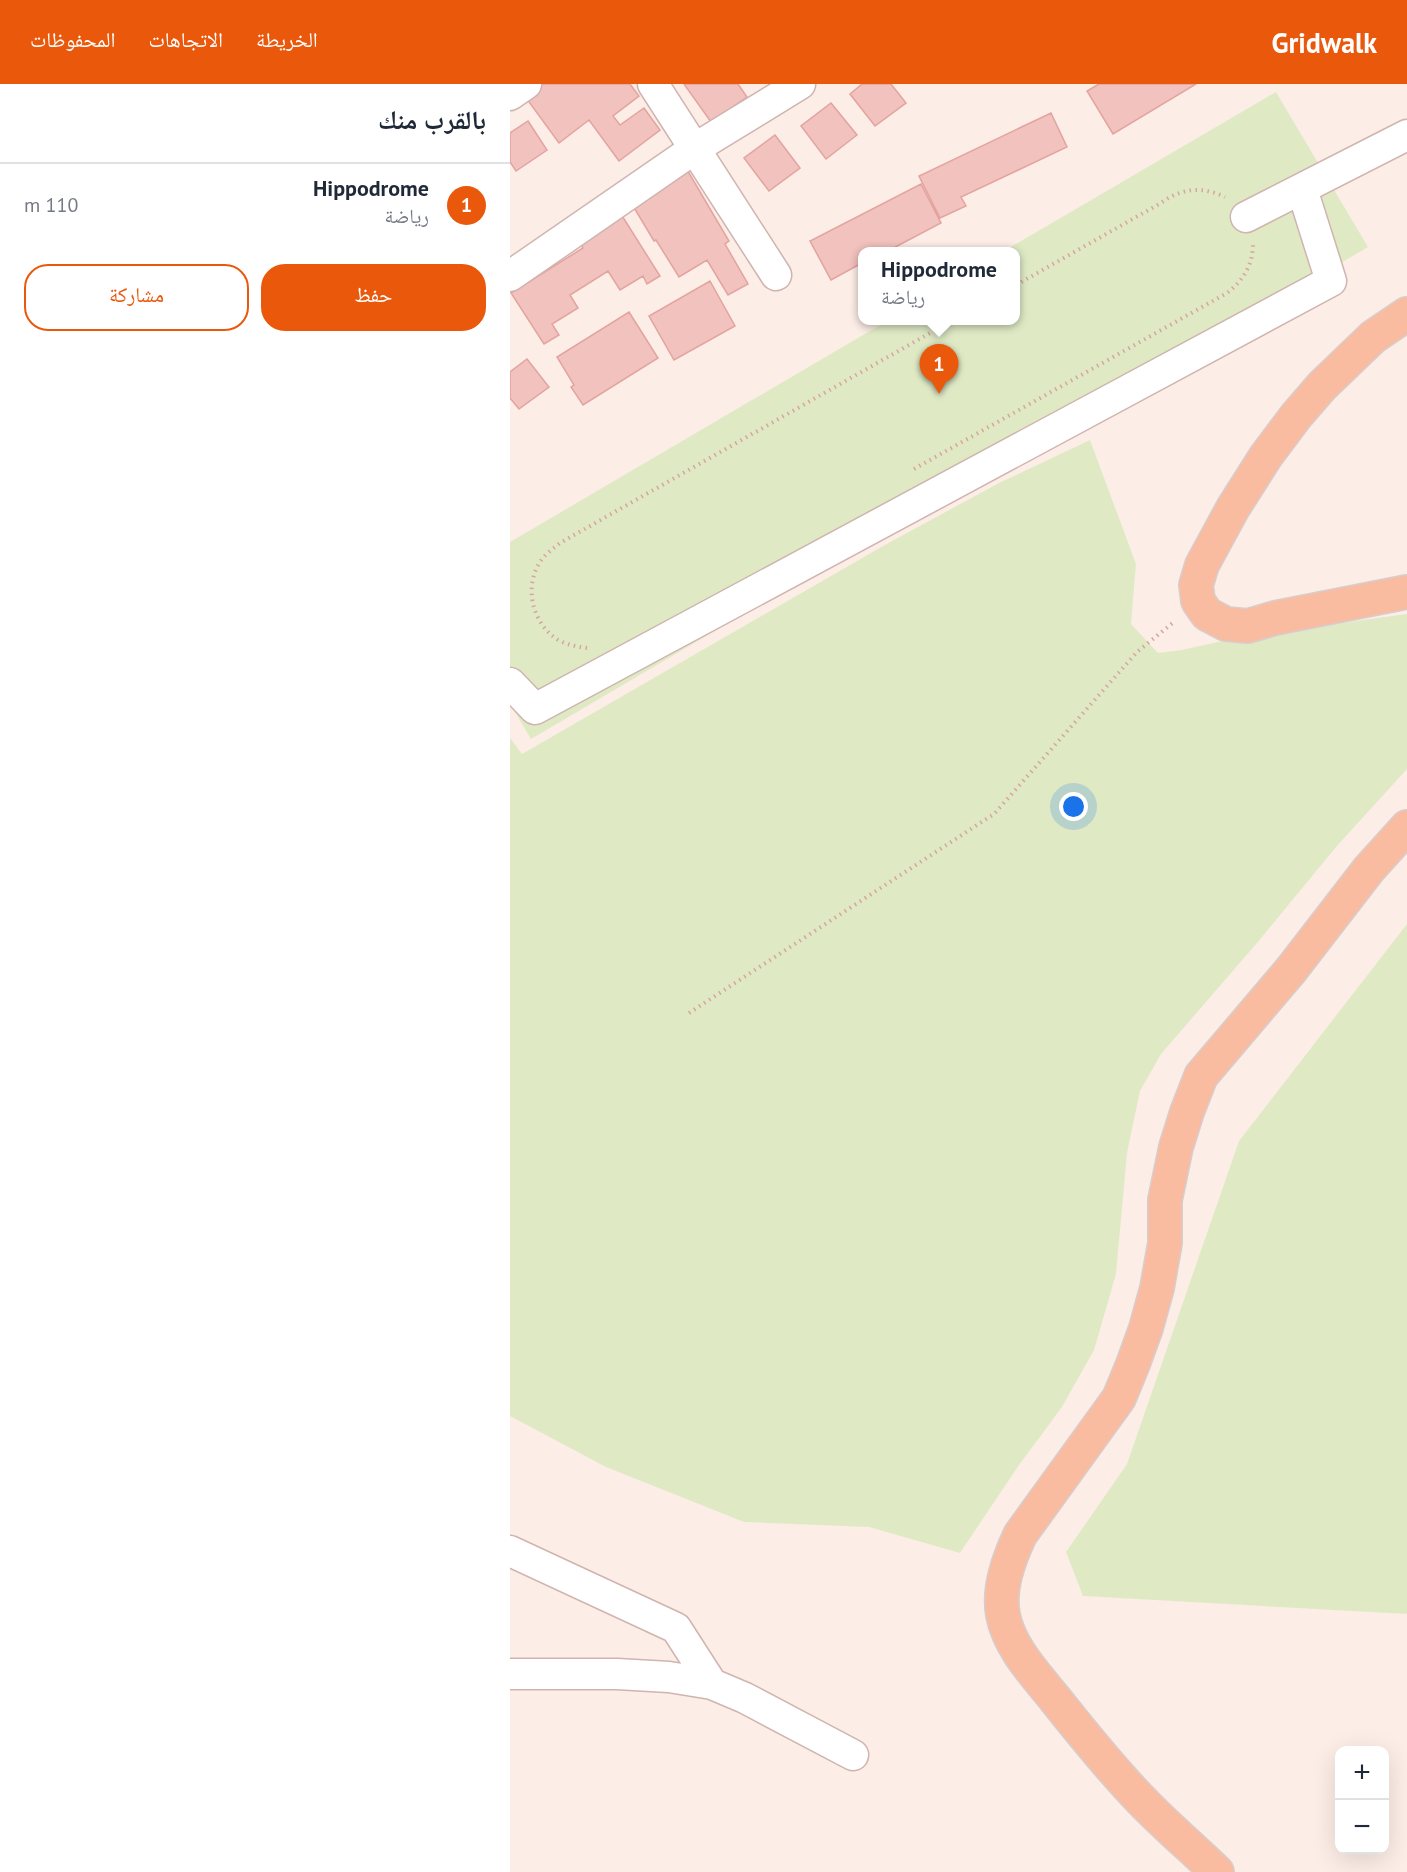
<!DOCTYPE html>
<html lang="ar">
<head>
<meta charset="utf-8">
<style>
  :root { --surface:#fff; --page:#f2f2f3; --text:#1f2937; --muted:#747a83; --line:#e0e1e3; --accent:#ea580c }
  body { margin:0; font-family:"PT Sans","Noto Naskh Arabic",sans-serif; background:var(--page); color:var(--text); direction:rtl }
  .controls { position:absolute; right:18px; bottom:18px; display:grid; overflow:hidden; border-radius:12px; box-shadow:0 6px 24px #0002 }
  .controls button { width:54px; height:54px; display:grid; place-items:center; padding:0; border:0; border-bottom:2px solid var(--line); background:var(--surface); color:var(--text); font:30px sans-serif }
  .you { position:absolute; left:564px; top:723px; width:21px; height:21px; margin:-15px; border:4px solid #fff; border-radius:50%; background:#1a73e8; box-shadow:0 0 0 9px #1a73e833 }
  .badge { display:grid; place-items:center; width:39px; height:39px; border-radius:50%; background:var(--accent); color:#fff; font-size:20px; font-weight:700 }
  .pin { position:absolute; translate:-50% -50px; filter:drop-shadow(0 2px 3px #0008) }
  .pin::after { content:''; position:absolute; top:32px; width:21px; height:18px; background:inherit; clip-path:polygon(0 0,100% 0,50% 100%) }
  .popup { position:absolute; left:348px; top:163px; width:162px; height:78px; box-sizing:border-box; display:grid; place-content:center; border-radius:12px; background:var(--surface); filter:drop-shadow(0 2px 4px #0005); font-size:20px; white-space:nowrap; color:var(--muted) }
  .popup b { font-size:22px; color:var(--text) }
  .popup::after { content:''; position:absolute; left:50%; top:100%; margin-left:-12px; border:12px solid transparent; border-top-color:var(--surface) }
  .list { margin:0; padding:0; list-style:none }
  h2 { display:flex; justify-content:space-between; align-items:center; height:78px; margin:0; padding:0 24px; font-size:26px }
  h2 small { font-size:20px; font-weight:400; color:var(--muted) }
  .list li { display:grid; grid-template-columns:39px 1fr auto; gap:18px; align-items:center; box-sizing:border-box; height:84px; padding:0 24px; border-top:2px solid var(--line) }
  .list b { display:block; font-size:22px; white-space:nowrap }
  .list p { margin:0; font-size:20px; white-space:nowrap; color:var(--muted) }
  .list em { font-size:20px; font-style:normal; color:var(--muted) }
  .actions { display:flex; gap:12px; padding:18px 24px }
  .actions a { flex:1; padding:14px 0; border:2px solid var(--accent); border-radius:24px; text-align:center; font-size:21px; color:var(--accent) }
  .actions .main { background:var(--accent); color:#fff }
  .map { position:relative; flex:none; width:897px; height:1788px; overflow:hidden; direction:ltr }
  header { display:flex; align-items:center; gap:36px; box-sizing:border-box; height:84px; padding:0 30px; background:var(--accent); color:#fff }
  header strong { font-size:28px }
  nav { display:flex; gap:33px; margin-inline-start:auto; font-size:21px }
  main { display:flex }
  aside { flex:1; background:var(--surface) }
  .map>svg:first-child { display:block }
  .green { fill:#dfeac5 }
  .building { fill:#f1c2be; stroke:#e3a39f; stroke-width:1.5 }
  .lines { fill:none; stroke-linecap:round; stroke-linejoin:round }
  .minor-casing { stroke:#d0b4af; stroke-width:33 }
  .major-casing { stroke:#d8cdcd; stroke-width:36 }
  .path { stroke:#d6a5a1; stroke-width:4; stroke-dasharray:1.5 4.5; stroke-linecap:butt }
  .minor { stroke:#fff; stroke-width:30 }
  .major { stroke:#f9bca0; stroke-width:33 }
</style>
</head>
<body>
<header>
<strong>Gridwalk</strong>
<nav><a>الخريطة</a><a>الاتجاهات</a><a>المحفوظات</a></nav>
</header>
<main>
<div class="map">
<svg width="897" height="1788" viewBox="0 0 897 1788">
  <rect width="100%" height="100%" fill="#fcede6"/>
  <!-- green -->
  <path class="green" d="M766,8L858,163L21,655L0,620V458L377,237L506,236V168L494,167Z
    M580,356L626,480L621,540L648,569L672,566L730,553L897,530V685L826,763L747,859L651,970L630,1007L617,1069L606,1190L584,1266L552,1323L509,1381L450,1469L359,1443L234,1438L96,1383L0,1332V654L12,670L373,462L489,399Z
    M897,840V1530L573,1512L556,1468L617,1380L729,1057Z"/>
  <!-- building -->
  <path class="building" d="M20,0H120L129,12L103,32L110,41L134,24L150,46L109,77L79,36L49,59L11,7Z
    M174,0H228L237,13L201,38Z
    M352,0H381L396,19L365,42L340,10Z
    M589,0H686L603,50L577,7Z
    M321,19L347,51L316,75L291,42Z
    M541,29L557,63L451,113L456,122L430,134L409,92Z
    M18,37L37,66L6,87L0,78V49Z
    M265,51L290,84L259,107L234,74Z
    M176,84L219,157L215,160L238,200L218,211L197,176L169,193L146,156L144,157L120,117Z
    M411,100L431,139L376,168H352V179L321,196L300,157Z
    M109,127L150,192L137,200L133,192L110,206L98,187L60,211L68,224L42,240L49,251L34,260L1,209L73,164L67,154Z
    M200,197L225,242L164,276L139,232Z
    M119,228L148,274L73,321L61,303L64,301L47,273Z
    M17,275L39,303L9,325L0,314V288Z"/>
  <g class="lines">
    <defs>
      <path id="minor" d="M143,0L266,191
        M0,11L16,0
        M736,133L897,51
        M0,192L184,65L290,0
        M0,599L25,625L821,197L792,105
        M0,1467L166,1544L202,1600
        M0,1590H107L159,1593L202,1600L235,1614L343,1671"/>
      <path id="major" d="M897,230L863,253L812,302L786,332L756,372L723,424L692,481L686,501L688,517L697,530L716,540L738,542L765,534L897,508
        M707,1788C682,1764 655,1741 631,1716C600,1684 572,1649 545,1615C525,1590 499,1563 493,1531C488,1504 499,1475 510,1451L609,1314L623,1280L636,1244L647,1204L655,1159V1116L666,1063L677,1028L691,992L781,886L859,785L897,743"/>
    </defs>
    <!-- minor casing -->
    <use href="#minor" class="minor-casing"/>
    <!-- major casing -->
    <use href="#major" class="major-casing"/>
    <!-- path -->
    <path class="path" d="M506,201L651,119C671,104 693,102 715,113
      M404,385L717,209C734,196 743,180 743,159
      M77,564C68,563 59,561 50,557C23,542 13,504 30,478C35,470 43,465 50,459L443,236
      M179,929L484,730L627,568L665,537"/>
    <!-- minor -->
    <use href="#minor" class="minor"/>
    <!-- major -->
    <use href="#major" class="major"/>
  </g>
</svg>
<div class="controls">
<button>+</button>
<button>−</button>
</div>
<div class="you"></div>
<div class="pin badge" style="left:429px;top:310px">1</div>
<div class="popup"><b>Hippodrome</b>رياضة</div>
</div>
<aside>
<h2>بالقرب منك<small></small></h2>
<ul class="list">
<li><span class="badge">1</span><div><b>Hippodrome</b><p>رياضة</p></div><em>110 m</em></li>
</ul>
<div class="actions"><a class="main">حفظ</a><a>مشاركة</a></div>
</aside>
</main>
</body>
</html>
